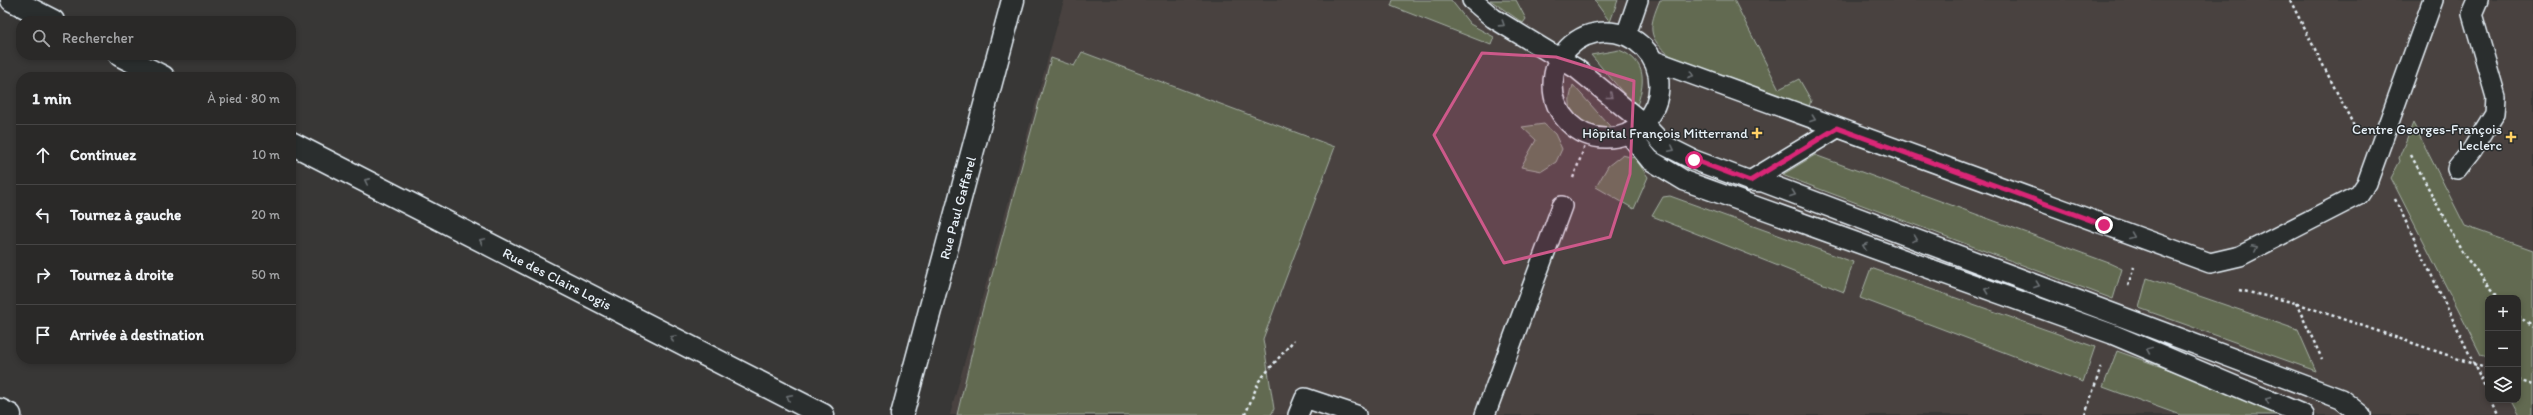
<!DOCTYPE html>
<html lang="fr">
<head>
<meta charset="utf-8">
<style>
  :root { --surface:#2a2928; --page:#363534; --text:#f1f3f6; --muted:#a5a6a8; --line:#464545 }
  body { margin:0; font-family:Itim,sans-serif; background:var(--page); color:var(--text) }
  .controls { position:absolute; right:12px; bottom:12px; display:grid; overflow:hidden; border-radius:8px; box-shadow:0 2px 6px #0003 }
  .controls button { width:36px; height:36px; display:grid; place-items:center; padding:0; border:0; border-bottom:1px solid var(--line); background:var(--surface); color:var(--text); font:20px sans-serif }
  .stop { position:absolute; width:12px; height:12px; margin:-9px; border:3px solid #db2777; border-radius:50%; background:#fff }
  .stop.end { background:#db2777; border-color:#fff; box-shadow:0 1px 4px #0008 }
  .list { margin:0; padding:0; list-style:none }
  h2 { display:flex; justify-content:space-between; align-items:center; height:52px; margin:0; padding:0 16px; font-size:17px }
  h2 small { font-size:13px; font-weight:400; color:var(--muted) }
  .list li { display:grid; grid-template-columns:26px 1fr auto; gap:12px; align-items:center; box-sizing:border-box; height:60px; padding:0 16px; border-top:1px solid var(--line) }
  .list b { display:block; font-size:15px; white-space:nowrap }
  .list em { font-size:13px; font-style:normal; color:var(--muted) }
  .icon { flex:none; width:22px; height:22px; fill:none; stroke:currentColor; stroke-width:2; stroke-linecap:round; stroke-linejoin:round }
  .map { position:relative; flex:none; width:2533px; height:415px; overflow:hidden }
  .search { position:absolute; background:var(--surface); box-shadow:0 2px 6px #0003; left:16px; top:16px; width:280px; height:44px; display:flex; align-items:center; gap:10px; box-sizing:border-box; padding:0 14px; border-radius:16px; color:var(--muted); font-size:15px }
  .panel { position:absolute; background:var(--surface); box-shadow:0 2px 6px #0003; left:16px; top:72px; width:280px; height:292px; border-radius:16px }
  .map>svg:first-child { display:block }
  .built { fill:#494340; fill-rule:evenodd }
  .green { fill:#626b51; stroke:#a5aea4 }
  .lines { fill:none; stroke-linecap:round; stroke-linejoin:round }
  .service-casing { stroke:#e8f1f8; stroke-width:22 }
  .minor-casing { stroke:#e8f1f8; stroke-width:25 }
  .tertiary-casing { stroke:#e8f1f8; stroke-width:25 }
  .path { stroke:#e8f1f8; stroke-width:2.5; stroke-dasharray:3 3; stroke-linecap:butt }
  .service { stroke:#2a2d2e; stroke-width:19 }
  .minor { stroke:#2a2d2e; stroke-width:22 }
  .tertiary { stroke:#2a2d2e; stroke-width:22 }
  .oneway { stroke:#6c7275 }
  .route { stroke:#db2777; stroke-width:5 }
  .marked { fill:#cd598a; fill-opacity:0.2; stroke:#cd598a; stroke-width:3; stroke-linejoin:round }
  .poi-dot { fill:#ffd166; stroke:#2a2d2e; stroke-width:1.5 }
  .labels { text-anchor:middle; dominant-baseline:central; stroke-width:3; stroke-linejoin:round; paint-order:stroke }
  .poi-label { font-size:14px; fill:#e8f1f8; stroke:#2a2d2e; text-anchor:end }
  .street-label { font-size:14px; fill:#e8f1f8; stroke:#2a2d2e }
</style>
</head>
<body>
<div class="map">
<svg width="2533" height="415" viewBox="0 0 2533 415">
  <rect width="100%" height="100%" fill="#383736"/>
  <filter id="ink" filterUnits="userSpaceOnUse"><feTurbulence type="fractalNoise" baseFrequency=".025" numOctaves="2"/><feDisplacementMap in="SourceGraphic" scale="8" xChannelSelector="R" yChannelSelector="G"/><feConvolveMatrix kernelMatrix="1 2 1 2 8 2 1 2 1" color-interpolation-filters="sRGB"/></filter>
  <g filter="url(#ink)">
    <!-- built -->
    <path class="built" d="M1064,0H2533V415H950ZM2488,298H2518V400H2488Z"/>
    <!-- green -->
    <path class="green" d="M1393,0H1451L1470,24L1494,37L1491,45L1391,6Z
      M1490,0H1516L1526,19L1523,23Z
      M1594,0H1618L1610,22Z
      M1660,0H1734L1779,89L1799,79L1811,100L1809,107L1671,56C1646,38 1649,26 1660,0Z
      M1619,50C1648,61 1645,84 1636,108L1591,55Z
      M1082,52L1335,147L1263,339L1274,409L1271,415H957L980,319L1051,58L1074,66Z
      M1573,85L1615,132C1597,131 1571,127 1570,103C1569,97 1572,90 1573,85Z
      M2413,123L2465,226L2533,250V415H2519L2511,400H2518V298H2488V357L2481,355L2391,178L2400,161L2399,158Z
      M1544,124L1555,134L1562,149L1556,162L1542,171L1521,167L1536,140L1522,127Z
      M1622,155L1635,158L1648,177L1634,209L1596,187L1608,166Z
      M1815,155L2109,263L2122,269L2113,299L1782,175Z
      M1670,196L1853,262L1844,292L1652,216L1663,197Z
      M1871,268L2095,347L2083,382L1860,298Z
      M2147,278L2298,330L2316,371L2139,308Z
      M2117,351L2286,411L2294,415H2180L2103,387Z"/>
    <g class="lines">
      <defs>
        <path id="service" d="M1472,0L1493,18L1577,69L1643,123L1664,145L1694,160L1750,181L1763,182L2341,399L2361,415
          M1553 85a53 53 0 1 1 106 0a53 53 0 1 1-106 0Z
          M1626,35L1638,0
          M1655,61L2210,263L2240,256L2359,195L2367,183L2433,0
          M1628,133L1650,160L1685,181L2112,334L2304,415
          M2457,169L2472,150L2495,113L2496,97L2472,14L2478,0
          M1750,181L1837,128
          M1298,415L1305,398L1356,415
          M1485,415L1562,206"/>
        <path id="minor" d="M12,0L53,21
          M120,55L163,77
          M291,143L823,415
          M0,410L10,415"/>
        <path id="tertiary" d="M902,415L1013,0"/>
      </defs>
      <!-- service casing -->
      <use href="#service" class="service-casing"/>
      <!-- minor casing -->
      <use href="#minor" class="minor-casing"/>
      <!-- tertiary casing -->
      <use href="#tertiary" class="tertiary-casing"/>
      <!-- path -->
      <path class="path" d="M2290,0L2354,126
        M2411,155L2463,254L2499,298
        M1573,178L1589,135
        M2395,199L2488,393
        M2128,286L2134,267
        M2239,290L2296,303L2488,369
        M2296,303L2322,359
        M2518,316L2533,327
        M2518,380L2533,385
        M2491,400L2498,415
        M1245,415L1259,381L1294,340
        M2085,415L2102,364"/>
      <!-- service -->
      <use href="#service" class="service"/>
      <!-- minor -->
      <use href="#minor" class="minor"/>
      <!-- tertiary -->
      <use href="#tertiary" class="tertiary"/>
    </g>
    <!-- one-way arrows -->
    <defs><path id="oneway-chevron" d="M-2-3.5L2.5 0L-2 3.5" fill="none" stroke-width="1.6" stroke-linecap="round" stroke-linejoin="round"/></defs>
    <g class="oneway">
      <use href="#oneway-chevron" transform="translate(1502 24) rotate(33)"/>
      <use href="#oneway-chevron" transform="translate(1691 75) rotate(20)"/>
      <use href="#oneway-chevron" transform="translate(1610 96) rotate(39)"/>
      <use href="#oneway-chevron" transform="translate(1813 119) rotate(20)"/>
      <use href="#oneway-chevron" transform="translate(1672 149) rotate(27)"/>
      <use href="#oneway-chevron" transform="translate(367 181) rotate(-153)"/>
      <use href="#oneway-chevron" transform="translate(1793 194) rotate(20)"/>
      <use href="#oneway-chevron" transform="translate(2132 236) rotate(22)"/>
      <use href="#oneway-chevron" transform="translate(1915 239) rotate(20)"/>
      <use href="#oneway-chevron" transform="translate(482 241) rotate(-153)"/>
      <use href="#oneway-chevron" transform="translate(1865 246) rotate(-160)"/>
      <use href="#oneway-chevron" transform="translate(2255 248) rotate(-27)"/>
      <use href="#oneway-chevron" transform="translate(2037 285) rotate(20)"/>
      <use href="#oneway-chevron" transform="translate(1987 290) rotate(-160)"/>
      <use href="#oneway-chevron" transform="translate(673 338) rotate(-153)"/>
      <use href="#oneway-chevron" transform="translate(2149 350) rotate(-157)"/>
      <use href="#oneway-chevron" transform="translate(789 397) rotate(-153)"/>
      <use href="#oneway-chevron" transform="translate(2268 400) rotate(-157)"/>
    </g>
  </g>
  <g class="lines" filter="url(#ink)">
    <!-- route -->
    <path class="route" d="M1694,160L1750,181L1837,128L2104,225"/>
  </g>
  <!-- marked area -->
  <path class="marked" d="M1482,53L1556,57L1634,81L1630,174L1610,237L1504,263L1434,135Z"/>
  <!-- markers -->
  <g class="poi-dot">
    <path d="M1755 127h4v4h4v4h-4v4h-4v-4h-4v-4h4z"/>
    <path d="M2509 131h4v4h4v4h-4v4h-4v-4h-4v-4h4z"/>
  </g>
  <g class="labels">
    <!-- poi labels -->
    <g class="poi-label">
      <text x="2502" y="129">Centre Georges-François<tspan x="2502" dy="16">Leclerc</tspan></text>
      <text x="1748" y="133">Hôpital François Mitterrand</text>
    </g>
    <!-- street labels -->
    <g class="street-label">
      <text transform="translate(958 208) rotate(-75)">Rue Paul Gaffarel</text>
      <text transform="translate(557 279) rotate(27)">Rue des Clairs Logis</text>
    </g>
  </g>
</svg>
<div class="controls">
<button>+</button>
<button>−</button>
<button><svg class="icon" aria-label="layers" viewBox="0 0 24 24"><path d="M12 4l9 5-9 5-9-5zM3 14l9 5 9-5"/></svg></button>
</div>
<div class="stop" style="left:1694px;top:160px"></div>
<div class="stop end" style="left:2104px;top:225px"></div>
<div class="search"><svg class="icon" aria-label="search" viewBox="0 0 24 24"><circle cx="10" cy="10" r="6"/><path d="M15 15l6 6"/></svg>Rechercher</div>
<section class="panel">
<h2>1 min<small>À pied · 80 m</small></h2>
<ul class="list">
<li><svg class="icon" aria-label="ahead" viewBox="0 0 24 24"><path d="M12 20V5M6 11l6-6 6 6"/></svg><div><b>Continuez</b></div><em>10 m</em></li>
<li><svg class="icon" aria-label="left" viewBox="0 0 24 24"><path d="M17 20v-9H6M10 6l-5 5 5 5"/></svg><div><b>Tournez à gauche</b></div><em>20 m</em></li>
<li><svg class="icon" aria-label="right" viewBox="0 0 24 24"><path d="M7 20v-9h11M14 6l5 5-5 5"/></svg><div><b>Tournez à droite</b></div><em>50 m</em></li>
<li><svg class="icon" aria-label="arrive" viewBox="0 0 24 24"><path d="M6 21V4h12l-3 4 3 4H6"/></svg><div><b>Arrivée à destination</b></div></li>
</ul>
</section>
</div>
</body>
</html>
